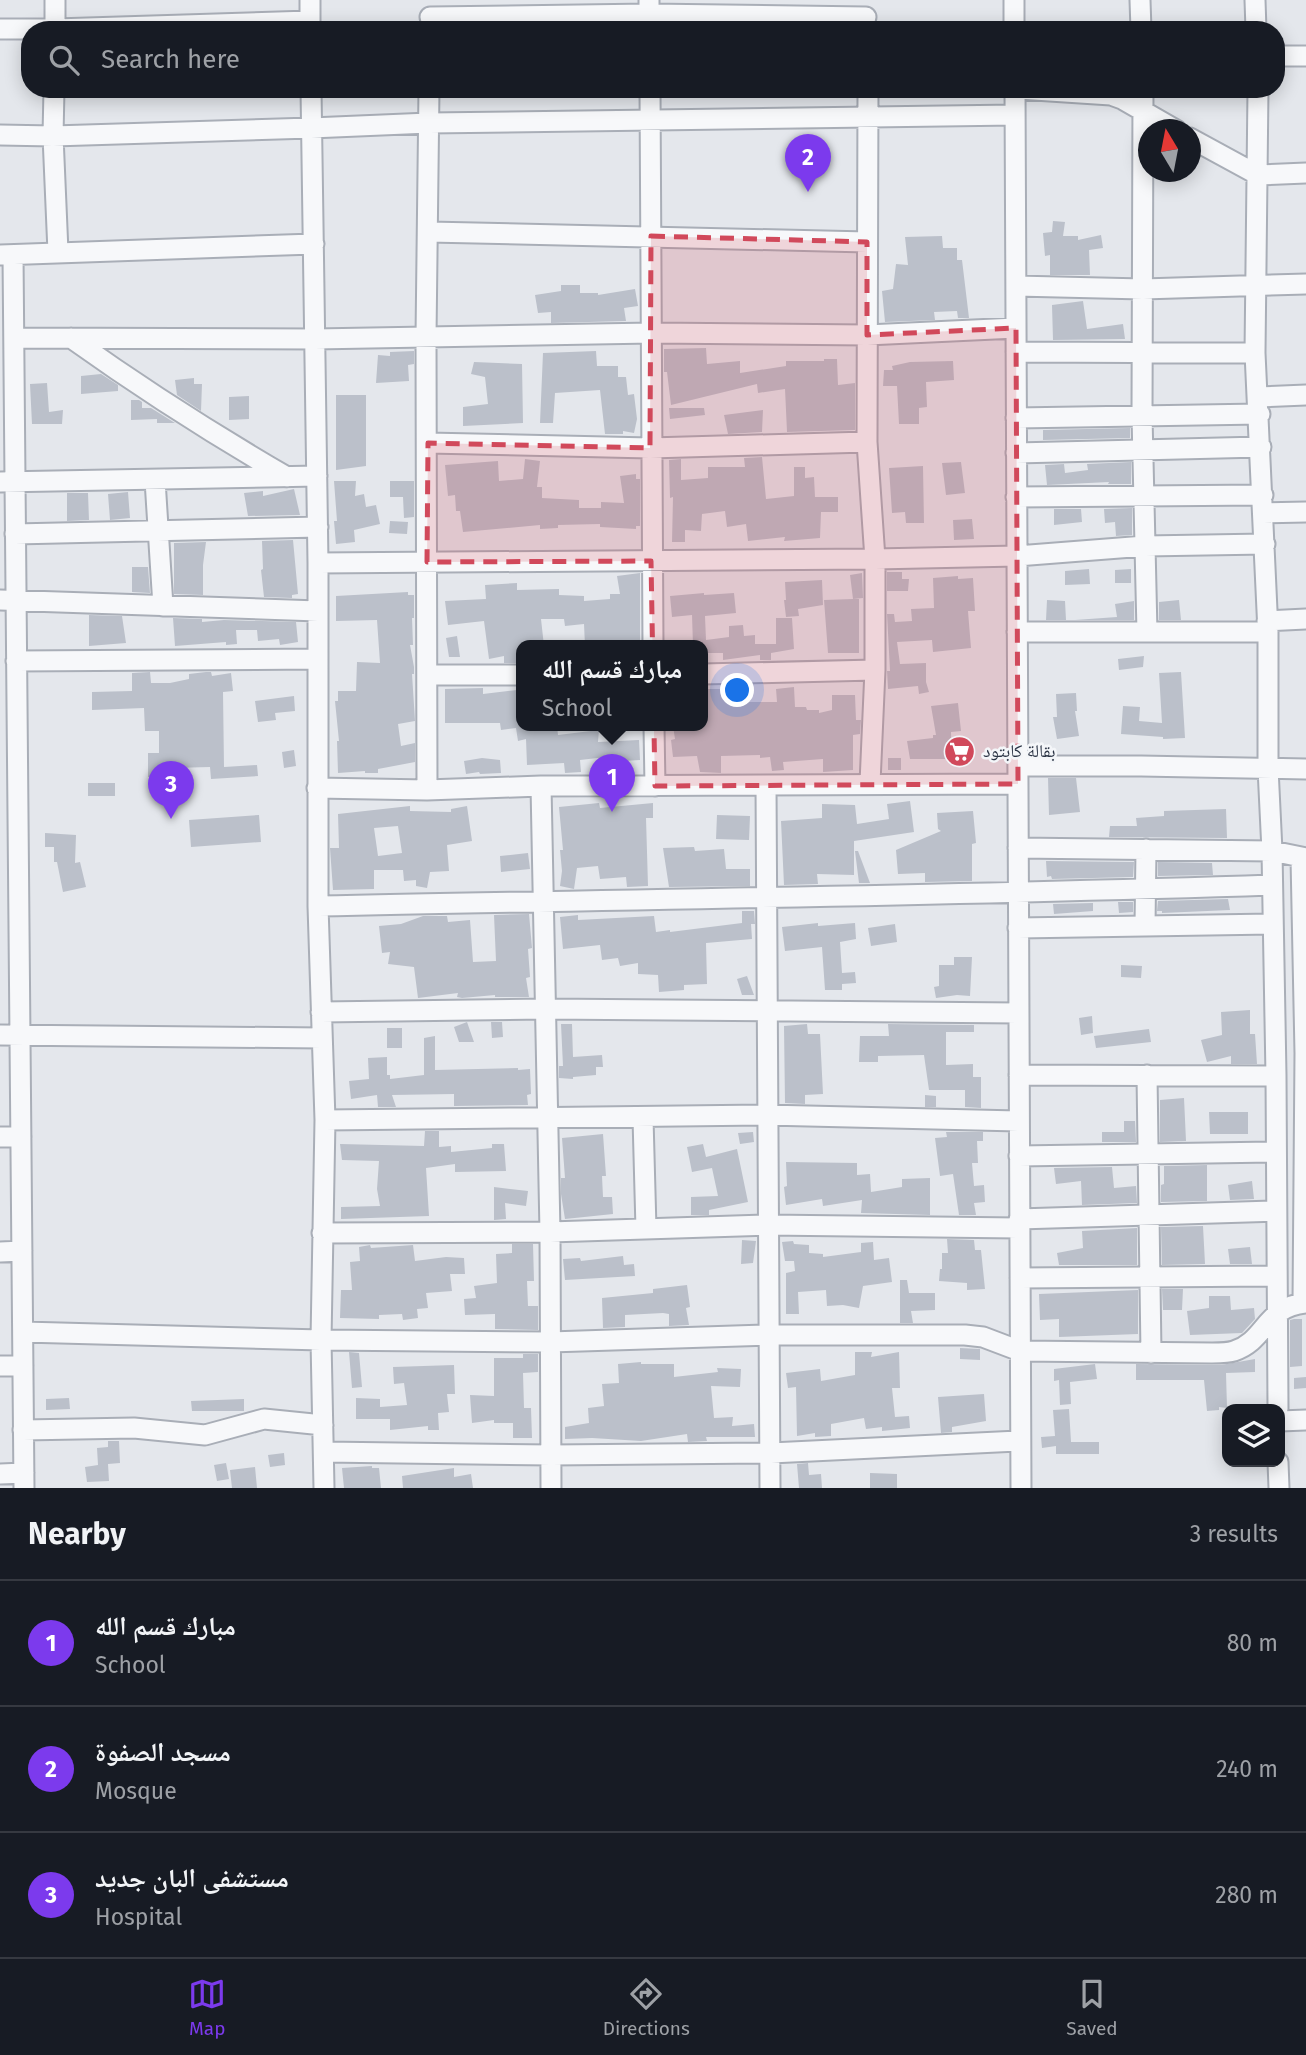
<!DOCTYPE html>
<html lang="en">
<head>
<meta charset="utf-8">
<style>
  :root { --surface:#171b24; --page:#242831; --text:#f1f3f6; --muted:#9ea1a6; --line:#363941; --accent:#7c3aed }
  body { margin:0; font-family:"Fira Sans","Noto Naskh Arabic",sans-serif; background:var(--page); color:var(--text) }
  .controls { position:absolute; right:21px; bottom:21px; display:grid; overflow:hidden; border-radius:14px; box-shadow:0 4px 18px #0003 }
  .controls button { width:63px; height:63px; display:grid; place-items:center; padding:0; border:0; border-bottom:2px solid var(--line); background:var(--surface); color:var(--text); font:35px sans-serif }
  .compass { position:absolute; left:1138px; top:119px; width:63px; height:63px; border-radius:50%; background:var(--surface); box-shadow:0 4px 18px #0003; rotate:350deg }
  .you { position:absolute; left:738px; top:691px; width:24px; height:24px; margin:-18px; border:5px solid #fff; border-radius:50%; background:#1a73e8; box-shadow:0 0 0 10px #1a73e833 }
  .badge { display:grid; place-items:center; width:46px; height:46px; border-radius:50%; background:var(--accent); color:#fff; font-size:23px; font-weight:700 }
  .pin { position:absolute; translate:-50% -58px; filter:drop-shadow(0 2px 4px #0008) }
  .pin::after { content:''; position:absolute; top:37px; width:24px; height:21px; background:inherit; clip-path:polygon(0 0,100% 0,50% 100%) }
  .popup { position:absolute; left:516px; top:640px; width:192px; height:91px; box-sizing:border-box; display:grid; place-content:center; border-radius:14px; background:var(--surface); filter:drop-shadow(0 2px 5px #0005); font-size:23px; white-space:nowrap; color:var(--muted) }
  .popup b { font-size:26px; color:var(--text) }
  .popup::after { content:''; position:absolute; left:50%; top:100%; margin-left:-14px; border:14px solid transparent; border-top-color:var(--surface) }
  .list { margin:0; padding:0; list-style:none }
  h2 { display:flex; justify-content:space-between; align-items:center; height:91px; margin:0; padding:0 28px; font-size:30px }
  h2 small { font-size:23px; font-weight:400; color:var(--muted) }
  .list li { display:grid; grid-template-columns:46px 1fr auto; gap:21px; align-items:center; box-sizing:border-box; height:126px; padding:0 28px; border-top:2px solid var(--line) }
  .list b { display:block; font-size:26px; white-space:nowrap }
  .list p { margin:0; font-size:23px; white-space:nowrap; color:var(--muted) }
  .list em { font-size:23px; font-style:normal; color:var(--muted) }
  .icon { flex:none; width:38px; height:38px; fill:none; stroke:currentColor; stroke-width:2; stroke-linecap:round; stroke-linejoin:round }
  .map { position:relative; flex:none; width:1306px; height:1488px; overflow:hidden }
  .search { position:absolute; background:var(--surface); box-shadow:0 4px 18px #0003; left:21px; right:21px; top:21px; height:77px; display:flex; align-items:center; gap:18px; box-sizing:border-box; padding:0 24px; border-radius:28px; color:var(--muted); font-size:26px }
  .sheet { height:469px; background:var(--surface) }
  nav { display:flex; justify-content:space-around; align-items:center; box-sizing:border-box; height:98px; border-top:2px solid var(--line); background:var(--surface); font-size:19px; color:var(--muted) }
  nav a { display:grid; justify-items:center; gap:4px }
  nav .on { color:var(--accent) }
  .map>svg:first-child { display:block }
  .building { fill:#bbc0ca; fill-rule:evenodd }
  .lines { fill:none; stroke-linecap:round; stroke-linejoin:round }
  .minor-casing { stroke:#a9aeb7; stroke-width:23 }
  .minor { stroke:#f7f8fa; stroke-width:19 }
  .marked { fill:#d1495b; fill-opacity:0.2; stroke:#d1495b; stroke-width:5; stroke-dasharray:14 9; stroke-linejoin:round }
  .labels { text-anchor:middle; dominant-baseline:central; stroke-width:5; stroke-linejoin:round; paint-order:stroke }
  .poi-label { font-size:18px; fill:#2b3445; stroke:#f4f6f9; text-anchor:start }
</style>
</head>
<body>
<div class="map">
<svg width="1306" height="1488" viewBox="0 0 1306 1488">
  <rect width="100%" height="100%" fill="#e4e7ec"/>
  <!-- building -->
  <path class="building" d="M1053,221L1065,222L1063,236H1078V240L1101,235L1103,248L1089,250L1090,275H1050V255L1045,256L1043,233L1052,232Z
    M942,236L943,248H957V260H962L969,318H958L957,311L934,312L935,320L885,322L882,291L893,289L896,264L908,265L905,237Z
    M561,285H580V293H598V295L635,289L638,306L624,308L626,321L551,323V312L538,313L535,295L561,291Z
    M1083,301L1087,329L1123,324L1125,339L1053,340L1052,305Z
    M706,348L707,364L740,361V373L786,366V361H824V359H837L838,385L855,383V430L787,432L785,389L758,393L757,384L671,405L667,372H664V349Z
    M414,351V364L408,365L409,381L376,383L378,355L390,356V352Z
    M596,351L597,366H618V377H626L628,395L634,394L637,419L634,433L623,431V434H605L600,390L555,393L553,423H540L543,353Z
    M953,361L954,380L926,382L927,407L919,408V424H899L897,386H883L884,370H893L892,366L910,362Z
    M474,362L522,364L523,423L463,426V407L488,404L485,377L471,374Z
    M101,374L118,385V391L81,394V376Z
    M194,378V384H202L201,411L177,395L175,380Z
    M47,383L49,412L63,410L62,424H32L30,384Z
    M336,395H366V466L336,470Z
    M249,396V419L229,420V397Z
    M131,400H139L142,402V408H151L175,423H157V419L131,420Z
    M669,408H704L705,415L670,419Z
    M763,410L762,432L728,434L724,415Z
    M1130,428V438L1043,440V430Z
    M762,457L766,499L794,496V467H805V478L814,477L815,497H838V512H821L820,538L784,541L785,537L748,541L746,524L727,527L725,511L702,514L701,531L685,530V542H672L673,497L670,498L669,460L681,459V480L708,478V467H745L744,458Z
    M525,459L540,461L537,487H542V498L579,500V508H601V502L624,503L620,476L636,474V479H640V526H636V529L600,527V524L558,525V528L540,529V525L463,532L460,511H456L455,495L448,496L445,465L498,461L499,481L523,479Z
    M961,462L965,493L946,495L942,463Z
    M1131,462V484H1108L1109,482L1047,485L1045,465L1064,464L1065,473L1088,470L1087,464Z
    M923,466L924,523H906L905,512L892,513L889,468Z
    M334,481H356L355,496L364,494L366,507L376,505L380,524L354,530L355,542L336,544L334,521H337Z
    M390,481H414V517L404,518L403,497H390Z
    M294,489L300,515L248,516L244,493L263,491V496Z
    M128,492L130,518L110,520L108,494Z
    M67,493H88L89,520L67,521Z
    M1132,508V535L1116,536L1115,522L1105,523L1104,509Z
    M1054,509H1081L1082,522L1054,525Z
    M972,519L974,539L954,540L953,520Z
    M390,521L408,522L407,534L389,533Z
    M293,540L298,594L292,595V598L264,597L261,570L263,569L262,541Z
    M206,542L203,565V595L174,594V543Z
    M132,567H148L150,593L132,592Z
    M1089,569L1090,584L1065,585V571Z
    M1131,569V583H1115V570Z
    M887,572H902V579H909L908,591H887Z
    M640,573V646H585L584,624L565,626L564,619H541L544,646H520L521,657L517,658V663H504V656L489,659L484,621L448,625L445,601L486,599L485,585L517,583V590L559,589V595L584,596V601L610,599V594H620L617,576Z
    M862,573L863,598L853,599H859V653H828L824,600L853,599L850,575Z
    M958,576V579L973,578L975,611H968L971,648L933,652L932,640L897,642L900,664L926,663V682L929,692L919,694L918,686L888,689L887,671H890L887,614H894L895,622L912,621L911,609L934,608L933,578Z
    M822,580L823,605L798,609L799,616L786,617L784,600H786L785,582Z
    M408,592V595H414V618H412L413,645H410L414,667V674H412L415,721L398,724L401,746L415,743V762L378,769V773H365V771L338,773L337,741H339L335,701H338V691H356L357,662L380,663L377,620L336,621V596Z
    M704,593V595L734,593L736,613L705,616L706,640L729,637V626L743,625L744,636L755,635V644H776V618H792L794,649L771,653V660H760V655L723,660V653H703V646H693L692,615L672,617L670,596Z
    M1047,600L1065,601L1066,620H1046Z
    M1179,600L1181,620H1159V602Z
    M1134,601V620H1075L1117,617L1115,604Z
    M89,615L122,616L126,643L89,646Z
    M173,618L202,619V622L224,620L296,622L298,642L280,645L279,639L258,641L257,630H236L237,644L226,645V642L175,646Z
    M457,636L460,657H449L446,638Z
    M1144,656L1143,667L1119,670L1118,659Z
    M150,672L151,683H170L189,679V674L206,672H211L212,676L231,673L233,691L223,692L224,767L257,765L258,776L211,779L210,767L173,768V776L148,777V753H159V731H145L144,708L92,710V692L132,691V673Z
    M1181,672L1185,738L1163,739V737L1121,734L1123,706L1140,707L1139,721L1162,723L1159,673Z
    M794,687L795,707H806L807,710H819V713L832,710V695H855L856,720H861L860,734L853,735V770L823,772V759L783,762L784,770L772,771L770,757L760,758V755L721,756V773L700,772L697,756L673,757L671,740L675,739L673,726H703V689H744V702H777L776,689Z
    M483,688V694L517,690L521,726H557L558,735L599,730L598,742L639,740L640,760L606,762V757L580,760L581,772L565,773L564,763L527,765L526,739L518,741L516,728L501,730L500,723H445V689Z
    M1076,693L1077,711H1075L1079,736L1057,739L1053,717H1057L1056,694Z
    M294,696L295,711L275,713L276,720L258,722L255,701Z
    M958,703L961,731L951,732L952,759H910L907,741L933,738V735H936L931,706Z
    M294,750L296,766L284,768L282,752Z
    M482,758L500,760L501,773L480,774L479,772L466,774L464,761Z
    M888,758H901V770H888Z
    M1048,778H1076L1080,812L1049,815Z
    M88,783H115V796H88Z
    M910,801L914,832L854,841V875L817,874L818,884L784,885L781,821L822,818V804L855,805L857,824L889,819L887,804Z
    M599,803L600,808L653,803V818H646L648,886L627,887L626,877L600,879L598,866L577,868L574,889L560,886L562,871L560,850H563L559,807Z
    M410,806V811L451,812V809L467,806L472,841L447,845L449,871L430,872L427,888L416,886V880L404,881L403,870H374V889L333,890L330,848H339L338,814ZM398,826L402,853L378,856L374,828Z
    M1226,809L1227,838L1109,837L1110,826H1137L1136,818L1164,816V811Z
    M973,811L976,843L972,844V881L925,882V873L898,874L896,850L941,831L938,829L937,813Z
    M259,815L261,842L191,847L189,820Z
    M717,815L750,816L749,840L716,839Z
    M45,833L76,835L75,863L80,862L86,887L63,892L57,862H54V847H45Z
    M694,847L695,851L724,849L726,869H750V886L669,887L663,848Z
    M855,851H858L870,883H859Z
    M528,853L530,869L501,872L500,856Z
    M1046,861L1134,862L1133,877L1052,879L1051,876L1047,877Z
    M1158,862L1212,863L1213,875L1158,876Z
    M1228,899L1230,910L1162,913V911H1157L1158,901Z
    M1118,902H1133V912L1119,913Z
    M1093,903V911L1054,914L1053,904Z
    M742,911H754L755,924H751L752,939L706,943L707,984L684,985V990L659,992L658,975L638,974V963L620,966L618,958L602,960L600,945L563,949L560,917L578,915V920L654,916L656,932L670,930V932L742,923Z
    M529,914L532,948L528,949L530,977L526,978L529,997H495V995L462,998L457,997L458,993L418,998L414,967L388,964L390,952L382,953L379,926L401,924L423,916H447L448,922L470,920L473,962L496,961L494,915Z
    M818,923V926L855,923L856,939L840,942L842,973L855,972L856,983L842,984V990H825L822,947L785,951L782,927Z
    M895,924L897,942L871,946L868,928Z
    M954,957H972L970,996L957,995L936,998L934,987L939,986V965H954Z
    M1121,965L1142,966L1141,978L1121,977Z
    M747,976L754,995H742L737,979Z
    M1250,1010V1034H1255L1257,1064H1231V1056L1207,1062L1201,1040L1222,1035L1221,1012Z
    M1092,1016L1093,1033L1081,1035L1079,1018Z
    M467,1022L474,1042H459L454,1027Z
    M491,1022H502L503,1037L492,1038Z
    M561,1024H572L573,1057L602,1055L603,1067H596V1075L573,1077V1079L559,1078V1066H563Z
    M807,1024L808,1034H820L823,1094L805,1095V1104L785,1103L784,1026Z
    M888,1024L974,1025V1032H946V1065L973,1064V1077H981V1108L965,1107V1090H929L924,1055L878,1056V1062H859L860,1036H889Z
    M387,1028H402V1048H387Z
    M1149,1029L1151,1042L1096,1048L1094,1036Z
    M435,1036V1070L518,1068V1070L530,1069L531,1094L527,1095L528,1105L454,1106V1094L392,1095L396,1107H378L377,1095L351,1099L349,1081L369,1079L368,1058L387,1057V1075H390V1079L424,1075V1038Z
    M925,1095L936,1096V1107H925Z
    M1184,1098L1186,1141L1160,1142V1100Z
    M1209,1112H1248V1134H1210Z
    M1124,1121H1135L1136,1142H1102V1132H1124Z
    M425,1131H439V1147L451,1146V1152L492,1148V1144H504L506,1171L455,1172V1164L426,1168L429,1216L341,1219V1207L380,1206L377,1189L379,1161L342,1160L340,1144L424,1146Z
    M753,1132L754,1142L740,1144L738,1133Z
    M946,1132H983V1141H977L978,1163H972L974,1186L984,1185L985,1202L974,1203L976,1215H959L953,1174L940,1176L935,1138L947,1137Z
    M603,1134L606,1176H602L603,1197H612L613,1214L565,1219L561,1194V1178H565L562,1138Z
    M703,1144L706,1157L737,1149L748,1202L709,1210V1215H691V1197L718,1196L712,1168L692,1172L687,1147Z
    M786,1162L857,1163V1175L870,1174L871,1192L902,1187V1179L930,1178V1215L861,1213L862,1200L823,1206L822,1199L786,1205L784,1187L787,1186Z
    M1207,1165V1201L1161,1202V1185L1164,1184V1166Z
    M1112,1167L1114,1188L1136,1186L1137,1203L1082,1205L1081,1181L1056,1184L1054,1168Z
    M1252,1181L1254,1199L1230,1200L1228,1185Z
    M494,1187L528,1191L526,1206L505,1203L506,1219L494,1220Z
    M1203,1226L1205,1264L1162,1265L1161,1227Z
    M1137,1228V1265H1059L1057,1253L1083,1248L1082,1231Z
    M947,1239L974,1240L975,1250H981L985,1289L967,1290V1283L939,1281L940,1269H942V1253H948Z
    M742,1240L756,1241L753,1263L741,1264Z
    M793,1241L794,1244L809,1245V1253L823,1254V1257L861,1252V1243L873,1242L874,1260L889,1258L892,1282L863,1286L859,1308L843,1305L827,1306L826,1290L798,1292L799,1314H786V1273L795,1271L794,1261H785L782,1242Z
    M512,1244H533L534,1281H527L528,1306H538V1330L495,1329V1314L465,1315L464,1299L476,1298L474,1286L497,1283L496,1254L512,1253Z
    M370,1245L371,1248L413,1245L415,1261L446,1257L464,1258L465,1274H450L452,1291L426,1293L428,1308L417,1309L418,1318L403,1320L402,1314L379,1315V1319L340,1318L341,1290H352L350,1262L360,1261L359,1247Z
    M1250,1247L1252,1264H1230L1228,1249Z
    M623,1256L624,1265L634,1264L635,1276L565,1280L563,1259L580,1258L581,1261Z
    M900,1280H907L909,1293H935V1310L911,1311L913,1323H900Z
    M687,1285L690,1307L686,1308L689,1325L669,1326V1314L663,1313L625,1315V1327L603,1328L602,1298L653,1293V1289Z
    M1162,1289H1183L1182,1310H1163Z
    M1138,1290V1334L1059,1337V1319L1040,1320L1039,1294Z
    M1209,1296H1230L1231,1310L1254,1308L1255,1319L1242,1333L1190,1335L1187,1311L1209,1308Z
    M1294,1319H1302V1366L1290,1367V1320Z
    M960,1348L980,1349V1360L960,1359Z
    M349,1352L359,1353L362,1387L352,1388Z
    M855,1352H872L871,1357L899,1352L900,1388H892L895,1417L909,1416L910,1428L882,1431V1427L866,1429L864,1418L831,1424V1436L815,1437V1433L797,1436L796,1387L788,1388L786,1373L820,1369L821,1381L855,1375Z
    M523,1354H538V1372L523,1373L524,1408H531L532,1438H513V1423H494V1420L472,1423L470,1395L494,1396V1358H523Z
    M1255,1359V1372L1226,1373L1227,1408L1219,1407V1410L1207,1411L1204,1380H1136V1364L1221,1365Z
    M641,1362V1364H674V1377L718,1372L717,1368L741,1369L740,1387L711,1386L714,1418L733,1417L732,1426L754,1424L755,1437H706L707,1441L688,1442L687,1434L641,1441L592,1438L565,1439V1427L589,1423L588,1408L604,1406L602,1384L619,1383L618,1364Z
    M1095,1364L1097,1379L1070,1382L1071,1404L1060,1405L1059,1380L1054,1381V1369Z
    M454,1365L455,1394H447L449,1412L438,1413L439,1430H428V1426L390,1430V1419H356V1398L380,1399V1407L407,1405L404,1383L394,1384L393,1367Z
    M1306,1377V1388L1294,1389V1378Z
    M984,1394L986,1421L952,1427V1432L941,1433L938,1397Z
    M69,1398L70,1409L46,1410V1399Z
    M244,1399V1411H192L191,1401Z
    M1069,1409L1071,1442H1099V1454H1056V1446L1042,1448L1041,1437L1055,1436L1053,1410Z
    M108,1441H119L120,1463L108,1464L109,1481L87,1482L85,1467L98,1465L97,1448L108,1447Z
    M284,1453L285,1465L270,1467L268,1455Z
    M226,1463L229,1479L217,1481L214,1465Z
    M808,1463L809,1475L821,1474L822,1488H799L797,1464Z
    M372,1466V1468H379L381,1488H344L342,1468Z
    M255,1467L257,1488H232L230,1470Z
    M454,1468V1477L471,1474L473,1488H403L402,1476Z
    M870,1473L897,1474V1488H870Z"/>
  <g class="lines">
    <defs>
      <path id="minor" d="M310,0V30
        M649,0V30
        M1014,0V30
        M1140,0L1141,30
        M1255,0L1256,30
        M430,17L649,14L866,17
        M0,29H55L310,21
        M55,30V0
        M1276,56H1306
        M54,89L53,136L58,252
        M311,89L318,563V906L325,1120L321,1340L324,1488
        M650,89L653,646
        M868,89L867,442L875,559V670L870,783
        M1015,89L1021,1488
        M1019,89L1111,95L1122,99L1176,130
        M1143,89L1142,416L1147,632
        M1258,89L1255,353L1268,632V768L1272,851L1276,1076L1278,1409
        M0,135L53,136L311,128L429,123L1015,115
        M1190,138L1258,175L1306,173
        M429,232L867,242
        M0,255L314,244
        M13,255L24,1488
        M1016,286L1143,289L1306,284
        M14,338L315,339L652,333L867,335L1016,328
        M71,338C141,388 213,434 287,477
        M1016,352L1255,353
        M1258,397L1306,395
        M1016,418L1260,414
        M428,443L650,448L867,442
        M1016,453L1261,447
        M155,480L163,606
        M0,482L317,476
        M1016,497L1263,495
        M1264,513L1306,512
        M15,534L318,527
        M318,563L875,559L1017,556L1145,546L1265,544
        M0,600L318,611
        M1267,621L1306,619
        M1017,632H1268
        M16,661L318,659
        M703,674L875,670
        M429,675H521
        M654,726L655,786
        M1018,766H1141L1306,769
        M766,785L770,1488
        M541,786L550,1232L551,1488
        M317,788L427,790L541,786L1018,784
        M427,790L426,337L429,89
        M1018,848L1272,851L1306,858
        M1301,858L1305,1053L1303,1303
        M318,906C636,899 954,896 1272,885
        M1145,925L1146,849
        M1018,928L1273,924
        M321,1012L545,1009L1019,1013
        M0,1035L322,1038
        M1019,1075L1276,1076
        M1147,1075L1151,1353
        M643,1118L646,1229
        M325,1120L766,1115L1019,1121
        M0,1137H21
        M1019,1156L1276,1152
        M1019,1219L1276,1211
        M322,1233L550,1232L768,1225L1019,1228
        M0,1252L22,1251
        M1020,1278L1276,1276
        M23,1332L321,1340L550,1342L768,1335H965L983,1337L1020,1351L1212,1353C1220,1353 1228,1353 1234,1351C1267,1340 1264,1307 1306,1303
        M0,1366H23
        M1280,1421L1306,1420
        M23,1430L134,1428L205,1435L264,1419L323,1425
        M324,1452L551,1455L771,1453L1020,1441
        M1278,1462L1279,1488
        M0,1474L24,1473"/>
    </defs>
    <!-- minor casing -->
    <use href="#minor" class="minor-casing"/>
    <!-- minor -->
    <use href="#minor" class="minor"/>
  </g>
  <!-- marked area -->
  <path class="marked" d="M651,236L867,242V335L1016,328L1018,784L655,786L651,561L427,562L428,443L650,448Z"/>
  <!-- icons -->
  <defs>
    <symbol id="supermarket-disc" viewBox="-11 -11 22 22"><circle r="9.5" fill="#d1495b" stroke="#f4f6f9"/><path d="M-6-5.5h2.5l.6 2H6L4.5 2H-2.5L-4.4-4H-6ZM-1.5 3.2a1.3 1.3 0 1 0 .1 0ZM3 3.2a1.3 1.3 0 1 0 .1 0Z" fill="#fff"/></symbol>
  </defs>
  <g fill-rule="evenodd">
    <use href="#supermarket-disc" x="942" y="734" width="35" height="35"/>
  </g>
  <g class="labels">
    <!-- poi labels -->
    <g class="poi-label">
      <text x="983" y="751">بقالة كابتود</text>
    </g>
  </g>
</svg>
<div class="controls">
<button><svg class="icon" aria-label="layers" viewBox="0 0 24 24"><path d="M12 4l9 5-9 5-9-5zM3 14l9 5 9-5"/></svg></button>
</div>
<svg class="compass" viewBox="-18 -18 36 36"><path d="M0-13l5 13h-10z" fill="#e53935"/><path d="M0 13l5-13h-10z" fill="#9ea1a6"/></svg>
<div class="you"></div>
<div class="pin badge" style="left:612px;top:812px">1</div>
<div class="popup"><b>مبارك قسم الله</b>School</div>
<div class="pin badge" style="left:808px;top:192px">2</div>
<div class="pin badge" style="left:171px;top:819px">3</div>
<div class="search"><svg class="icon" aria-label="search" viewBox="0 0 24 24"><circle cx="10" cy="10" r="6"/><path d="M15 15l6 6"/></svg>Search here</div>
</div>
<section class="sheet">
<h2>Nearby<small>3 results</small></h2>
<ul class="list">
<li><span class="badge">1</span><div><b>مبارك قسم الله</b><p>School</p></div><em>80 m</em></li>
<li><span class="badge">2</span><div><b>مسجد الصفوة</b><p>Mosque</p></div><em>240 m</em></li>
<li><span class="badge">3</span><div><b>مستشفى البان جديد</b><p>Hospital</p></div><em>280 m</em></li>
</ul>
</section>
<nav>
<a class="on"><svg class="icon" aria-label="map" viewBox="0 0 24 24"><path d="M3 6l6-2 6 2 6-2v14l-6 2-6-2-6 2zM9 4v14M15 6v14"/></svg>Map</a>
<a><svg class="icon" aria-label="directions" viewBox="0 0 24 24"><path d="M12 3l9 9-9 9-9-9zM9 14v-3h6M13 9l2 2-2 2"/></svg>Directions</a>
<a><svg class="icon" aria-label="saved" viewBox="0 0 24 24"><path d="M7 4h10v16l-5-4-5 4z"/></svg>Saved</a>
</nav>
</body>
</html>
